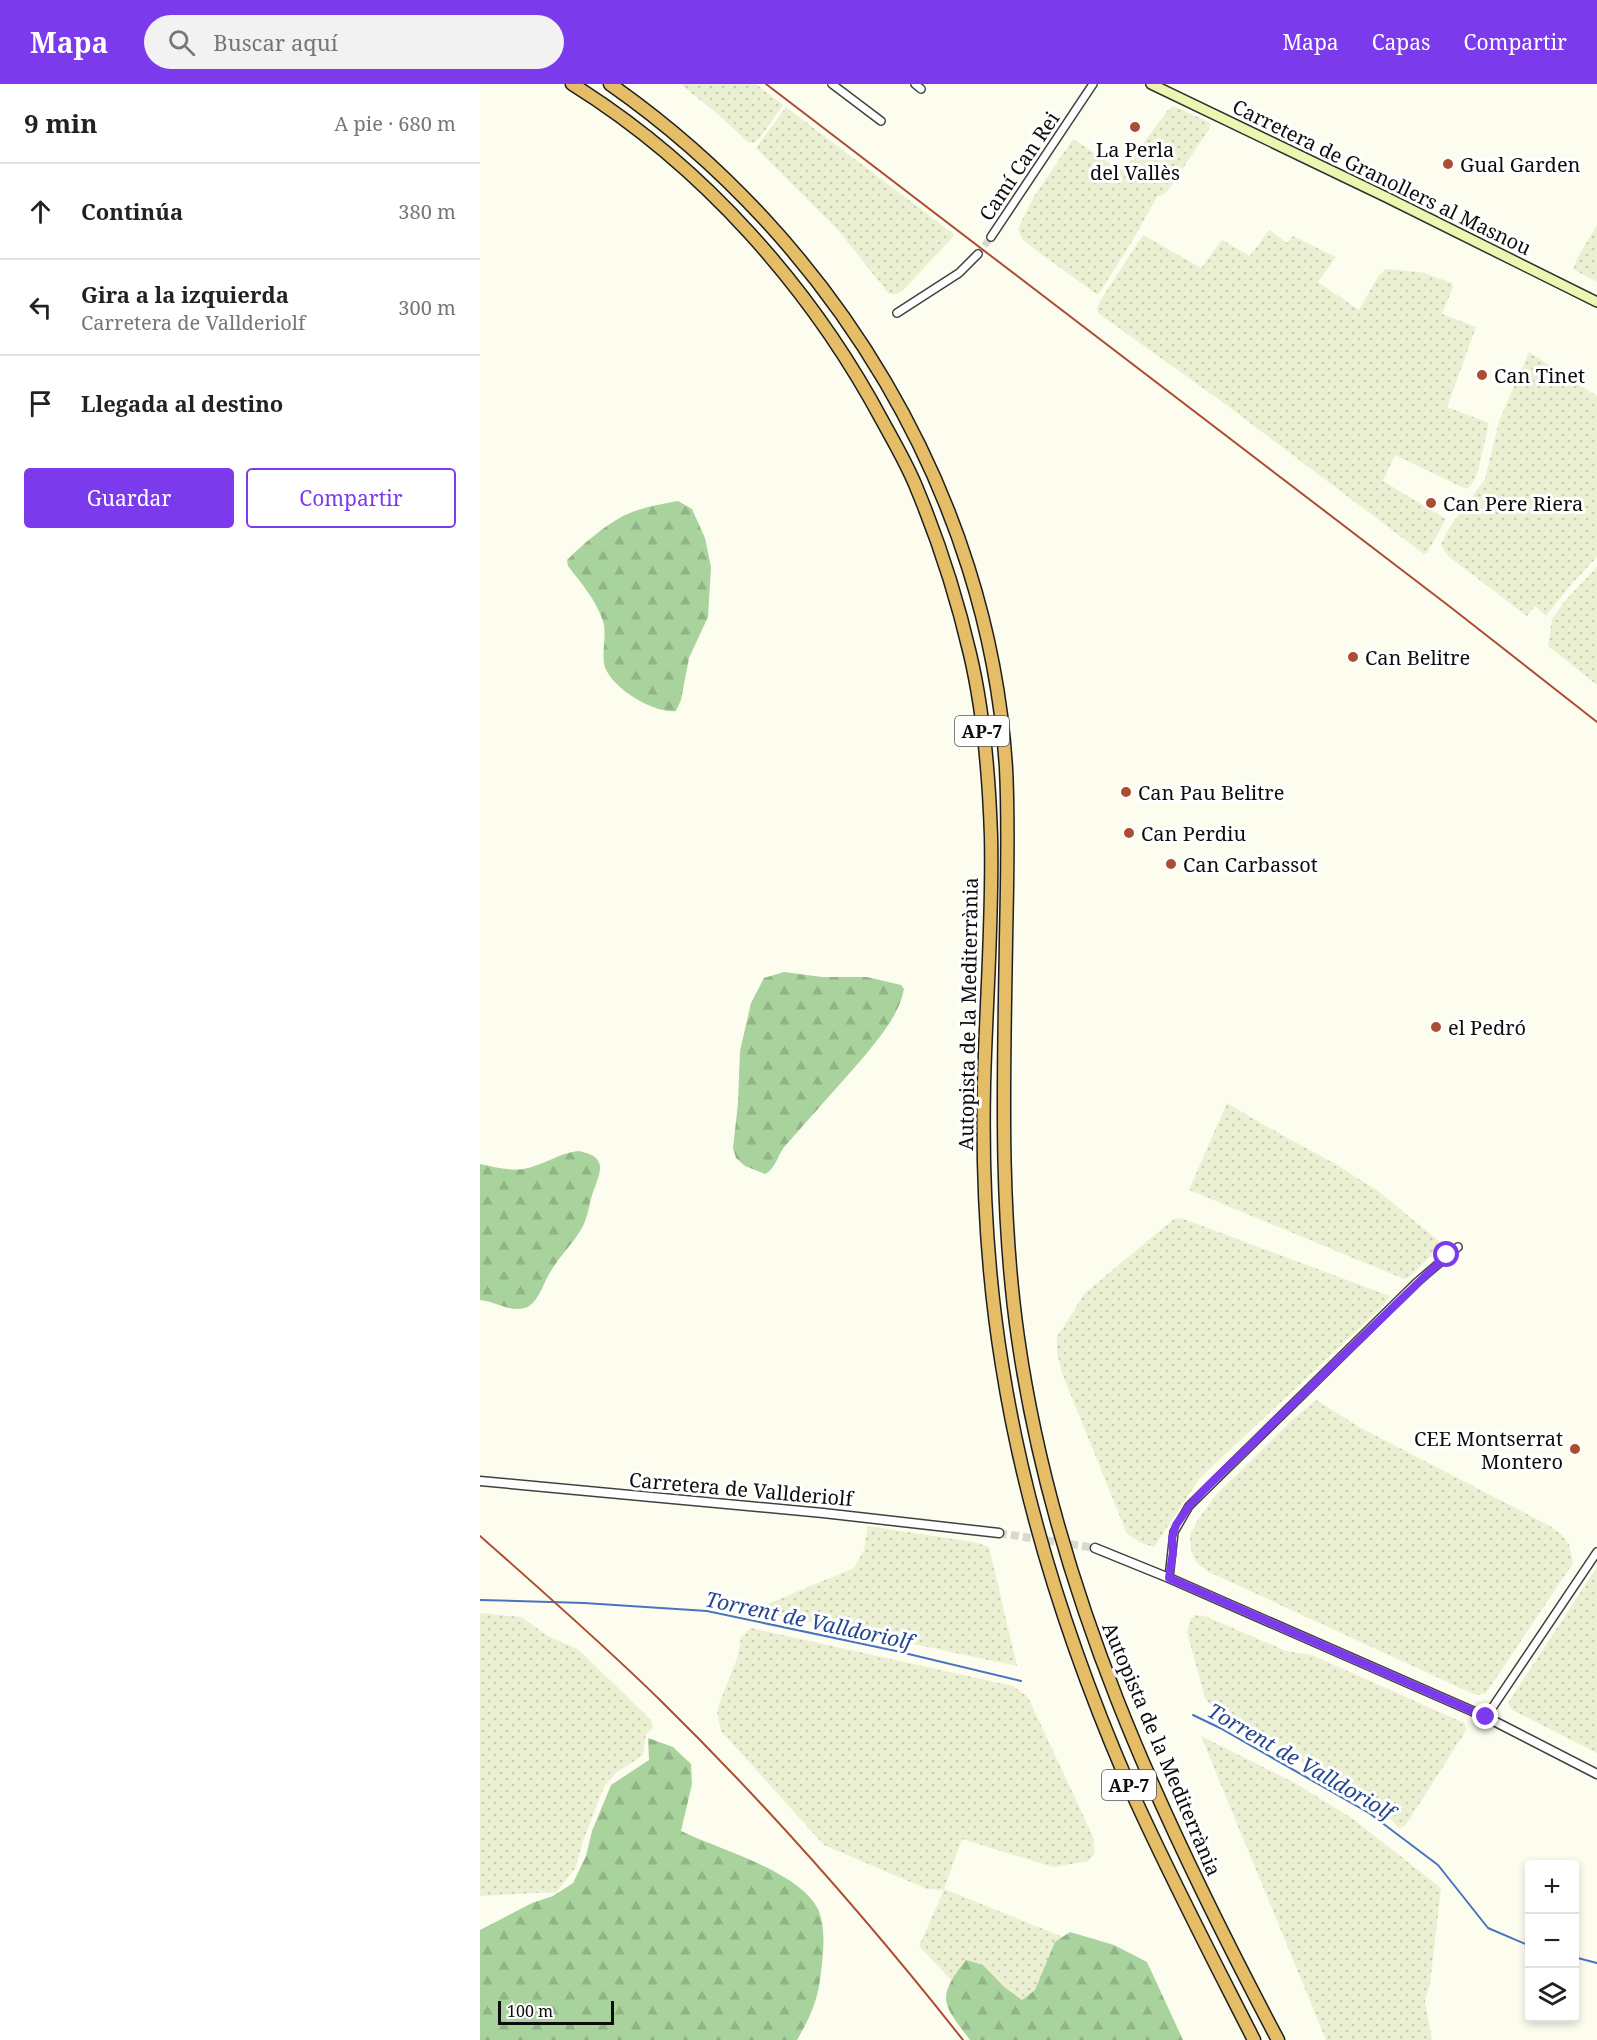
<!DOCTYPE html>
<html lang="es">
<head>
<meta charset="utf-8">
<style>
  :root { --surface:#fff; --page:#f2f2f2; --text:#222; --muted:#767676; --line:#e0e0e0; --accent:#7c3aed }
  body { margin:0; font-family:"Noto Serif",serif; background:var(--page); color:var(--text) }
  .controls { position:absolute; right:18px; bottom:18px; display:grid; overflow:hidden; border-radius:6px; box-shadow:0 3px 9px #0003 }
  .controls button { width:54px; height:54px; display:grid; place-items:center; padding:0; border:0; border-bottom:2px solid var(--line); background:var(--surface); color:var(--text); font:30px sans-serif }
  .scale { position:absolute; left:18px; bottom:15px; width:116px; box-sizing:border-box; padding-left:6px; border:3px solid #0d0d0d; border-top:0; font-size:16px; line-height:21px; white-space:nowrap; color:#0d0d0d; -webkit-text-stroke:4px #fff; paint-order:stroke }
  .stop { position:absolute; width:18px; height:18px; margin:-14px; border:4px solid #7c3aed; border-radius:50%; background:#fff }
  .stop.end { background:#7c3aed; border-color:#fff; box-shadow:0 2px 6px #0008 }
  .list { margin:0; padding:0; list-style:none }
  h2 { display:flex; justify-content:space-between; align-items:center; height:78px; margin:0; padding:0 24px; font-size:26px }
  h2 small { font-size:20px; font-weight:400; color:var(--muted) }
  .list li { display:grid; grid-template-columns:39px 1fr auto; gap:18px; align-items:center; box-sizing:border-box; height:96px; padding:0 24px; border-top:2px solid var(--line) }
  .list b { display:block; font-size:22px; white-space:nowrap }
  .list p { margin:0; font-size:20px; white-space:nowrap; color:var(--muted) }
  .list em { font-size:20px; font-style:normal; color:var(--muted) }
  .actions { display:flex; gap:12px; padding:18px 24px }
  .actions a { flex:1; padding:14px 0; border:2px solid var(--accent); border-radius:6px; text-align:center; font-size:21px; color:var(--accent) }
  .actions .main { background:var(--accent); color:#fff }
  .icon { flex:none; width:33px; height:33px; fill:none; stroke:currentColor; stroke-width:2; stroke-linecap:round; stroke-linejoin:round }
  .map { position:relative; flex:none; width:1117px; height:1956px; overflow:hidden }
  header { display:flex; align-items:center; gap:36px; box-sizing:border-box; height:84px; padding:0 30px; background:var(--accent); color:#fff }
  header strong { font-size:28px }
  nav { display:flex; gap:33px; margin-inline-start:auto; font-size:21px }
  .search { width:420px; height:54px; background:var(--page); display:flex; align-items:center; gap:15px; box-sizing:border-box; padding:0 21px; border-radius:33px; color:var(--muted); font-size:22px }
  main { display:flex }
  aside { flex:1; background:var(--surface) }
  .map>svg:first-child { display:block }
  .farmland { fill:url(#farmland-dots) }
  .forest { fill:url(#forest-firs) }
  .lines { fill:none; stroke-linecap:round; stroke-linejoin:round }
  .stream { stroke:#4873be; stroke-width:2 }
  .minor-tunnel { stroke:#d9d9cd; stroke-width:7; stroke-dasharray:7 3.5; stroke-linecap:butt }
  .tertiary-tunnel { stroke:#d9d9cd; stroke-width:8; stroke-dasharray:8 4; stroke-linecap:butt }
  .minor-casing { stroke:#404040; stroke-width:10 }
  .tertiary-casing { stroke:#404040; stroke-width:11 }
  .secondary-casing { stroke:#2f2f2f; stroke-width:12 }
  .motorway-casing { stroke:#1e1e1e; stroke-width:15 }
  .minor { stroke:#fff; stroke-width:7 }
  .tertiary { stroke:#fff; stroke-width:8 }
  .secondary { stroke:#edf6b1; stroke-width:9 }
  .motorway { stroke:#e4bd66; stroke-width:12 }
  .rail { stroke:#ad4c35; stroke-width:2 }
  .route { stroke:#7c3aed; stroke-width:8 }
  .poi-dot { fill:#ad4c35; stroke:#fff; stroke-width:2 }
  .labels { text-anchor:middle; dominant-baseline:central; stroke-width:6; stroke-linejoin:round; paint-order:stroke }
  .shield { fill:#fff; stroke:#565656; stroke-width:1.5 }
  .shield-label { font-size:18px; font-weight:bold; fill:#0d0d0d }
  .poi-label { font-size:20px; fill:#0d0d0d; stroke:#fff; text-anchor:start }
  .street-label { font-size:20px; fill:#0d0d0d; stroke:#fff }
  .water-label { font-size:21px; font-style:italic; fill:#254891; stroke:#fff }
</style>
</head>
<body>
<header>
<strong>Mapa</strong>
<div class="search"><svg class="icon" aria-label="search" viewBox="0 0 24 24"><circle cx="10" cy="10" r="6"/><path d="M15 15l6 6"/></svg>Buscar aquí</div>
<nav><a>Mapa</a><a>Capas</a><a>Compartir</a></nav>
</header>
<main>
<aside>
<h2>9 min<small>A pie · 680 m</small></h2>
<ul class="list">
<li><svg class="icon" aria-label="ahead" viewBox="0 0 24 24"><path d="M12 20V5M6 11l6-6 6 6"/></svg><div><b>Continúa</b></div><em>380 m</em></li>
<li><svg class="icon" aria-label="left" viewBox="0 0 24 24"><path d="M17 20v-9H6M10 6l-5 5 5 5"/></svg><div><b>Gira a la izquierda</b><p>Carretera de Vallderiolf</p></div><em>300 m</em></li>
<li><svg class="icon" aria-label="arrive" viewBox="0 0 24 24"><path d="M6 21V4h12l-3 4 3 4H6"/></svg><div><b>Llegada al destino</b></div></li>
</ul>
<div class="actions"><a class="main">Guardar</a><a>Compartir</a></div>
</aside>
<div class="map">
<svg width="1117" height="1956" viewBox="0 0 1117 1956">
  <defs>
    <pattern id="farmland-dots" width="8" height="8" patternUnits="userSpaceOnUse" patternTransform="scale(1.5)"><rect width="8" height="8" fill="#ecf0d2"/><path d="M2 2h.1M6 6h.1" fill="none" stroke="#c9cdb3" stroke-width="1.8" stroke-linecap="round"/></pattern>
    <pattern id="forest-firs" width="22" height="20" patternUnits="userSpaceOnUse" patternTransform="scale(1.5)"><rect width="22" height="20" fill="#a9d39d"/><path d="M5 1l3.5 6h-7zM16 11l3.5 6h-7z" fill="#90b486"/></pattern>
  </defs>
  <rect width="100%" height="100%" fill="#fdfdef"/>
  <!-- farmland -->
  <path class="farmland" d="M200,0H276L303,21L279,55L273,59L268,58L234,27Z
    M693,22L729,38L730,41L728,47L686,109L677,113L651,159L618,211L557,167L542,155L538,145L553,114L593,55L640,86L644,85L688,26Z
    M306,23L475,151L423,206L416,210H409L359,147L276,64Z
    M1117,141V198L1093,185L1099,171Z
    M789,146L807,159L813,152L856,173L838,198L879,226L897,194L905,185L940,188L972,199L973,203L962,230L996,243L967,323L1009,339L998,387L992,400L986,405L915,371L903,397L966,435L947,469L944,470L741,317L618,229L617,224L620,217L663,151L721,184L742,156L770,172Z
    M1049,268L1117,312V473L1088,504L1066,532L1055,522L1047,532L968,472L961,461L969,444L1005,395L1019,337Z
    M1117,483V601L1068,562L1072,535L1084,518Z
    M747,1019L784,1041L857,1081L898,1107L960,1158L955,1168L928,1194L924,1195L709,1106Z
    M701,1134L910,1212L904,1221L719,1395L674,1463L661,1459L647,1450L582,1289L577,1269V1253L605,1209L683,1144L694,1135Z
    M836,1316L881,1344L1070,1442L1082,1451L1089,1460L1093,1479L1006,1609L997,1611L989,1608L729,1488L716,1478L711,1466L710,1450L719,1434L735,1412L812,1336Z
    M388,1442L494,1458L509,1463L537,1582L273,1526L374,1484L384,1466Z
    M1117,1483V1669L1032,1626L1028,1619Z
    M0,1529L41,1533L68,1552L99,1566L171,1636L173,1644L166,1650L163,1671L136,1689L124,1703L103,1757L96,1783L77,1808L0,1812Z
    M715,1531L725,1532L806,1567L832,1571L984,1639L986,1645L982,1653L925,1742L919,1744L900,1724L735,1628L725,1614L707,1548L711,1535Z
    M271,1544L533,1602L548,1613L614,1755V1770L608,1777L573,1783L482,1755L464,1805L588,1855L565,1914L502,1929L439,1862L464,1806L447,1805L344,1761L241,1647L237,1629L239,1620L258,1572L261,1553Z
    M721,1652L815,1699L873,1735L961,1804L950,1900L945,1916L952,1956H846Z"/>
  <!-- forest -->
  <path class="forest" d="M198,417L212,425L225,454L231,483L228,533L209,574L201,616L196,627C174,630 127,602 124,579C122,565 127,550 123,537C116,516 101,499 88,482L87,476C102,461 124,442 143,432C159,424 181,420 198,417Z
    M304,888L342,893H387L421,901L424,905C419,932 399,954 382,975C357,1004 331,1032 306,1061C298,1069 296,1085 285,1090L265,1082L256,1074L253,1064L258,1019L260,967L271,919L284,894Z
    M98,1067C130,1073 120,1088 112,1111C109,1121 108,1132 103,1142C95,1158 80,1171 71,1187C64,1197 60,1215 49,1222C34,1231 15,1217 0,1216V1080C14,1083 29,1087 43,1085C62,1082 79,1069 98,1067Z
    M168,1654L193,1663L211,1680L212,1700L201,1747C238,1765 319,1787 338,1825C345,1841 344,1862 342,1879C339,1912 334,1927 317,1956H0V1846L52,1819L73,1812L93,1799L106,1772L112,1747L131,1701L169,1676Z
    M590,1848L634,1861L667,1878L703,1956H490C463,1920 455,1915 486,1876L503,1881L524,1903L542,1916L555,1906L575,1858Z"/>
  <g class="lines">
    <!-- stream -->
    <path class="stream" d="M0,1516L104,1519L227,1527L416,1567L541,1597
      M713,1631L740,1644L889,1729L958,1781L1008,1844L1050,1862
      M1094,1873L1117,1879"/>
    <!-- minor-tunnel -->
    <path class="minor-tunnel" d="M498,170L511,153"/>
    <!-- tertiary-tunnel -->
    <path class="tertiary-tunnel" d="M519,1449L615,1464"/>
    <defs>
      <path id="minor" d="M352,0L401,37
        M435,0L441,5
        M511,153L613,0
        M417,229L479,189L498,170
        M689,1494L694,1448L709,1422L936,1199L978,1163
        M1006,1633L1117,1468"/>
      <path id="tertiary" d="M0,1397L343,1429L519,1449
        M615,1464L689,1494L1006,1633L1117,1690"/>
      <path id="secondary" d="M671,0L906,113L1117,218"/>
      <path id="motorway" d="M92,0C222,81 331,203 403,338C415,360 428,382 437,405C459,458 477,514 490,570C504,629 509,692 511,752C513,835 506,918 504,1001C502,1094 507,1189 522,1281C545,1427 591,1568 650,1704C688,1789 732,1873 774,1956
        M130,0C353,156 509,410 526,684C529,742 527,799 526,856C524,989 519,1122 538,1254C574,1506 680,1733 798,1956"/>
    </defs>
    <!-- minor casing -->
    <use href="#minor" class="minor-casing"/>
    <!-- tertiary casing -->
    <use href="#tertiary" class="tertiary-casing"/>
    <!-- secondary casing -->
    <use href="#secondary" class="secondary-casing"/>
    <!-- motorway casing -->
    <use href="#motorway" class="motorway-casing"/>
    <!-- minor -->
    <use href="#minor" class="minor"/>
    <!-- tertiary -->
    <use href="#tertiary" class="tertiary"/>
    <!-- secondary -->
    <use href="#secondary" class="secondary"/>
    <!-- motorway -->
    <use href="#motorway" class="motorway"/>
    <!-- rail -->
    <path class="rail" d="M286,0L969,522L1117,638
      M0,1452C61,1506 123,1560 181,1617C289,1723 389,1837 483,1956"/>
  </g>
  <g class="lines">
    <!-- route -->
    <path class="route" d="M967,1171L727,1403L709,1422L696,1441L692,1454L693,1468L689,1494L1006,1633"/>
  </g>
  <!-- markers -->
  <g class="poi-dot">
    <circle cx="655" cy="43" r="6"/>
    <circle cx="968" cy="80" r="6"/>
    <circle cx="1002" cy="291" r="6"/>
    <circle cx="951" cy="419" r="6"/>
    <circle cx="873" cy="573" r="6"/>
    <circle cx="646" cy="708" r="6"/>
    <circle cx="649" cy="749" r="6"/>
    <circle cx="691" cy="780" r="6"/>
    <circle cx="956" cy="943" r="6"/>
    <circle cx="1095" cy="1365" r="6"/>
  </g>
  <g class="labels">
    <!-- shield labels -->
    <g class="shield">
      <rect x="475" y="632" width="54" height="30" rx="4.5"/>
      <rect x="622" y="1686" width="54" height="30" rx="4.5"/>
    </g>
    <g class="shield-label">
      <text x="502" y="647">AP-7</text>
      <text x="649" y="1701">AP-7</text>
    </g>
    <!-- poi labels -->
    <g class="poi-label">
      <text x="655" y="65" text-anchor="middle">La Perla<tspan x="655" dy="23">del Vallès</tspan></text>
      <text x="980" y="80">Gual Garden</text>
      <text x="1014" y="291">Can Tinet</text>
      <text x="963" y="419">Can Pere Riera</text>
      <text x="885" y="573">Can Belitre</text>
      <text x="658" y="708">Can Pau Belitre</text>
      <text x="661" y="749">Can Perdiu</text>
      <text x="703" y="780">Can Carbassot</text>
      <text x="968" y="943">el Pedró</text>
      <text x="1083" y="1354" text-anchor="end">CEE Montserrat<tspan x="1083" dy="23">Montero</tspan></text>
    </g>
    <!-- street labels -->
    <g class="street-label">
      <text transform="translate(539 82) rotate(-56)">Camí Can Rei</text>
      <text transform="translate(902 93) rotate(26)">Carretera de Granollers al Masnou</text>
      <text transform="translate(488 930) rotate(-89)">Autopista de la Mediterrània</text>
      <text transform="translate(261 1405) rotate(5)">Carretera de Vallderiolf</text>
      <text transform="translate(682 1665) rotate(67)">Autopista de la Mediterrània</text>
    </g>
    <!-- water labels -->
    <g class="water-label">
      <text transform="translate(329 1536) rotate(12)">Torrent de Valldoriolf</text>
      <text transform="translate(821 1677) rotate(30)">Torrent de Valldoriolf</text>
    </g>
  </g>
</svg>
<div class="controls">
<button>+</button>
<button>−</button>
<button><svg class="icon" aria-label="layers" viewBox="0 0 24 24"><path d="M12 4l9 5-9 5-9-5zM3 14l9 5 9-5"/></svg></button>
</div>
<div class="scale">100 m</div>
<div class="stop" style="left:967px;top:1171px"></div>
<div class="stop end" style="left:1006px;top:1633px"></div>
</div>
</main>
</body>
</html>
